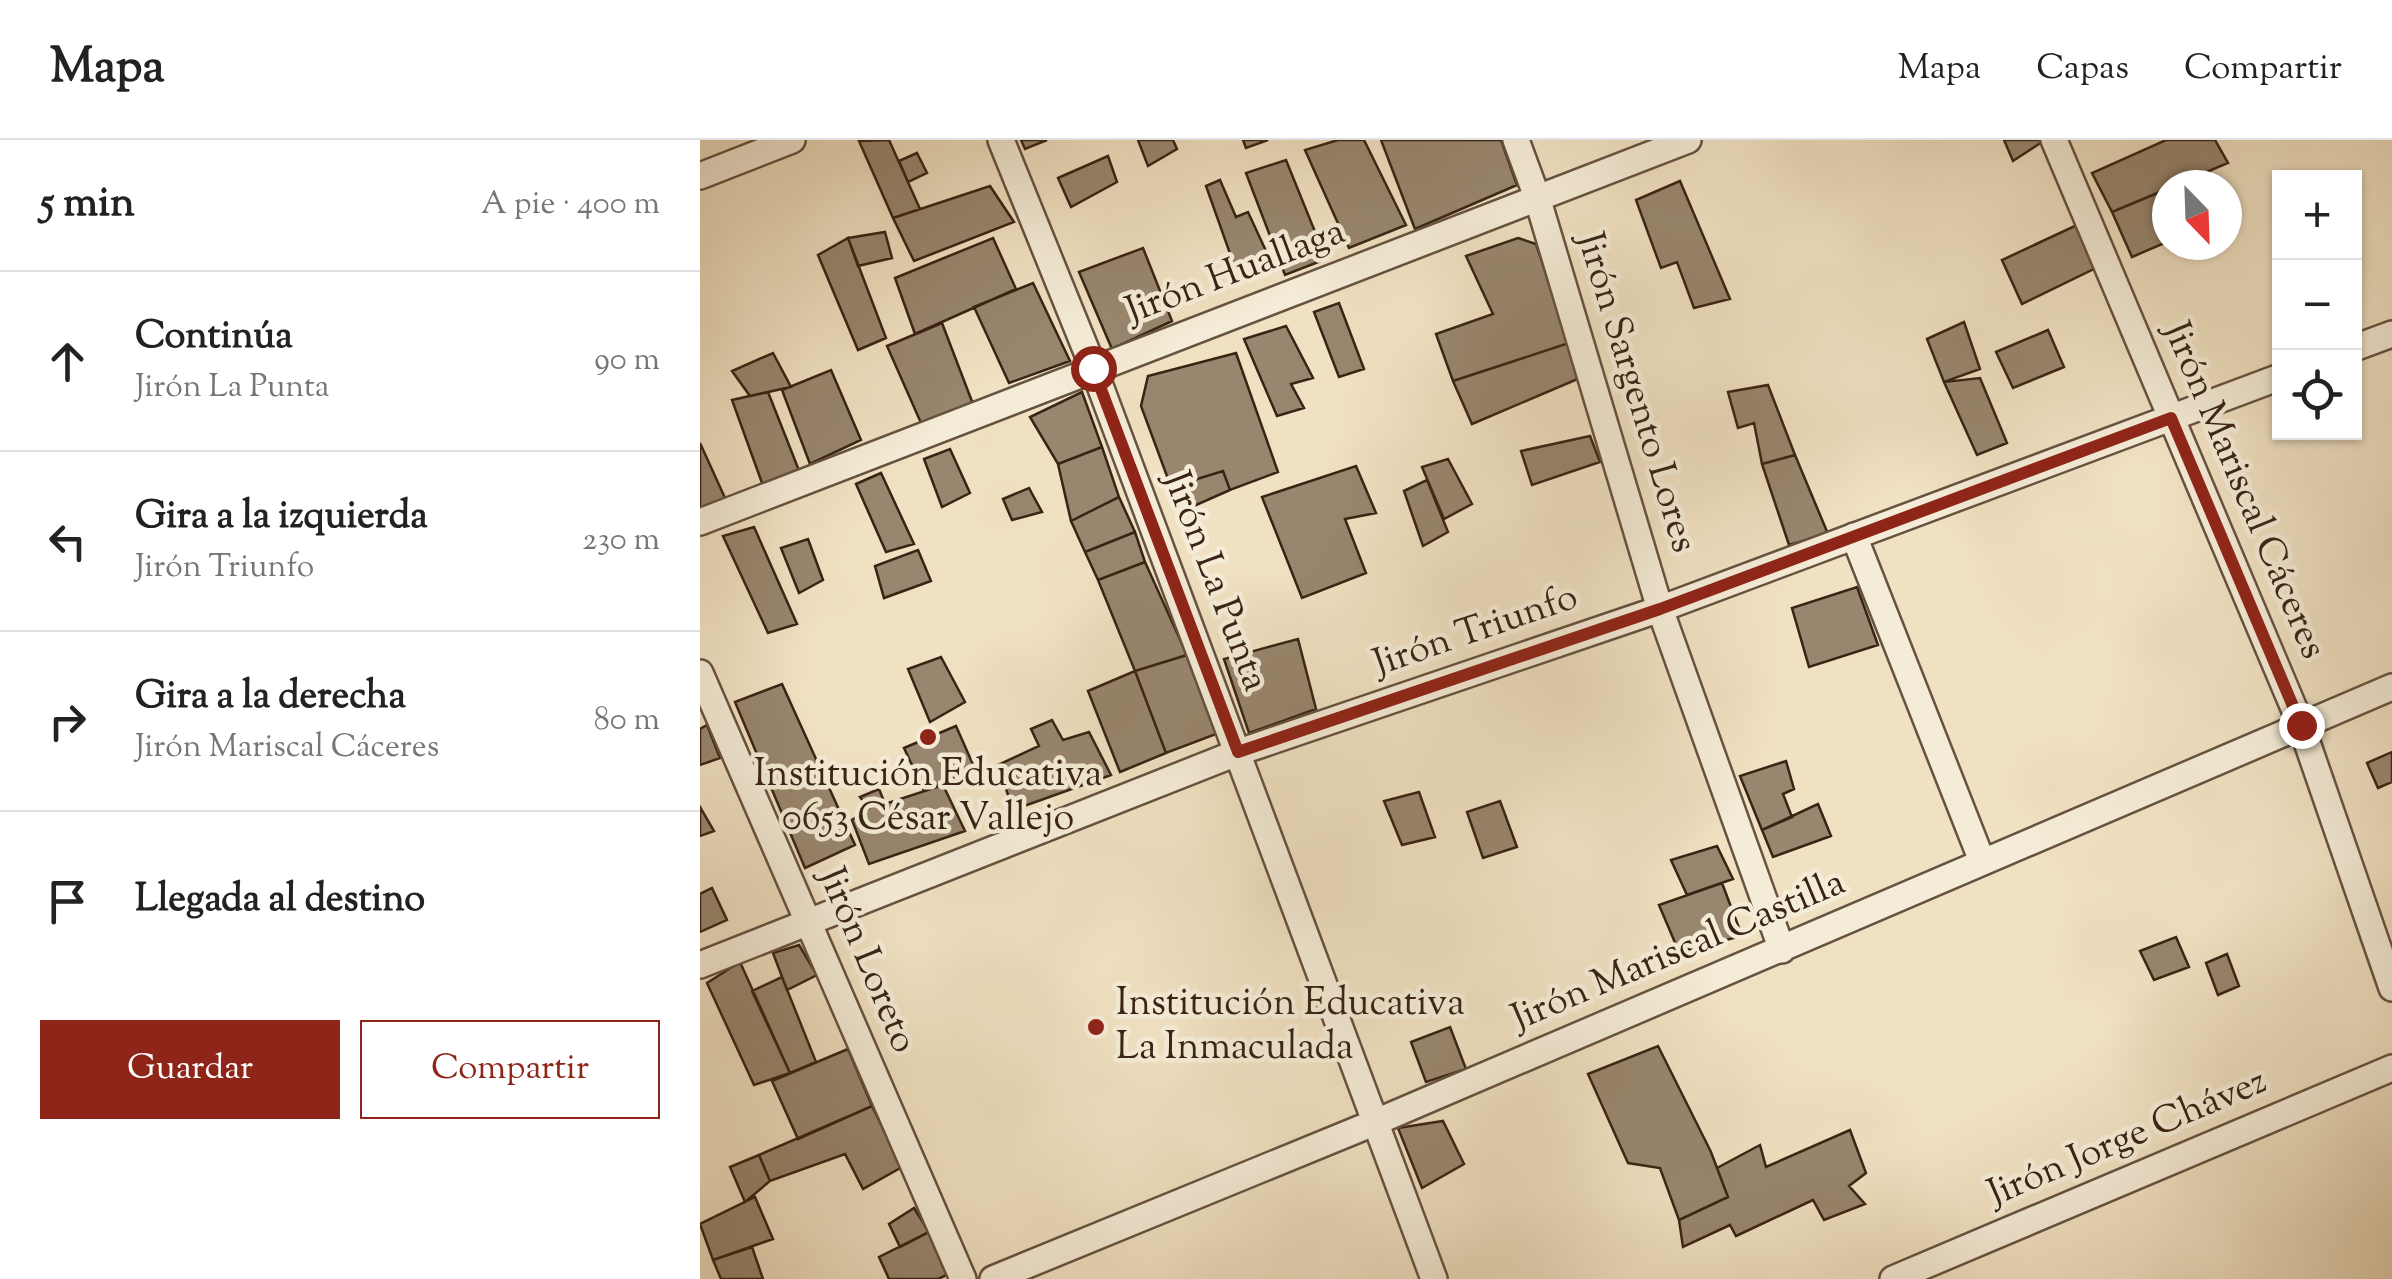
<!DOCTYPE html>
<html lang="es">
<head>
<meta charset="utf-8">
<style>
  :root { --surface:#fff; --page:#f2f2f2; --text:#222; --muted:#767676; --line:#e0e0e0; --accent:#8f2418 }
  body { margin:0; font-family:"Sorts Mill Goudy",serif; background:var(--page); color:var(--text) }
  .controls { position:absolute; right:30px; top:30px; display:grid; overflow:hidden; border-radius:0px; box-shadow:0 2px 8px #0004 }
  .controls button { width:90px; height:90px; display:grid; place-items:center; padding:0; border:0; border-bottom:2px solid var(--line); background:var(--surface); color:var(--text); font:50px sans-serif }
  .compass { position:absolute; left:1452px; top:30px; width:90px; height:90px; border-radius:50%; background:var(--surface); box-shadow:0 2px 8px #0004; rotate:157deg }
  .stop { position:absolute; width:30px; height:30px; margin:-22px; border:8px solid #8f2418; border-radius:50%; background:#fff }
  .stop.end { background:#8f2418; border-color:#fff; box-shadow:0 2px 10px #0008 }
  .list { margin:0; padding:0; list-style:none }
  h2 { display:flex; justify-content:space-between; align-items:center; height:130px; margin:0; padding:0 40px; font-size:42px }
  h2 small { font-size:32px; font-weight:400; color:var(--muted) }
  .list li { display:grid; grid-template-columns:65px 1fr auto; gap:30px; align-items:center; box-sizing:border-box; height:180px; padding:0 40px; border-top:2px solid var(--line) }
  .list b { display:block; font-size:38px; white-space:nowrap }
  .list p { margin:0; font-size:32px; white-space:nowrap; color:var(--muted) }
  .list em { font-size:32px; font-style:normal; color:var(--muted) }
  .actions { display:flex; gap:20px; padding:30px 40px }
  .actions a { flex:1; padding:22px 0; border:2px solid var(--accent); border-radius:0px; text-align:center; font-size:35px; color:var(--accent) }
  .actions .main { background:var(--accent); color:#fff }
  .icon { flex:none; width:55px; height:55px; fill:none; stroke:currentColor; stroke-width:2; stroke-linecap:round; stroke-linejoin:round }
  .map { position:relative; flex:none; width:1692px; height:1139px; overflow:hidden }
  header { display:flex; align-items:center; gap:60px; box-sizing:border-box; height:140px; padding:0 50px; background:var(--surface); border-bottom:2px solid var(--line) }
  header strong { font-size:48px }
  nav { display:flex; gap:55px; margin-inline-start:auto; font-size:35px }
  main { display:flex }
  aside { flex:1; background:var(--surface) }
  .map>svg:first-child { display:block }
  .building { fill:#98866e; stroke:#382314; stroke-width:2.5 }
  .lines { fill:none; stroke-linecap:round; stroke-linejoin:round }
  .street-casing { stroke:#665240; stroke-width:30 }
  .street { stroke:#f5ecd7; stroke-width:25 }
  .route { stroke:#8f2418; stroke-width:12 }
  .poi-dot { fill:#8f2418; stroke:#f5ecd7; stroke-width:4 }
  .labels { text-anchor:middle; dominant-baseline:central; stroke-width:9; stroke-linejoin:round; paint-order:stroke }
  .street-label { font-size:38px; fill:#382314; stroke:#f5ecd7 }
  .poi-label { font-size:38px; fill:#382314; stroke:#f5ecd7 }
</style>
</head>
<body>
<header>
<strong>Mapa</strong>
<nav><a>Mapa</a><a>Capas</a><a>Compartir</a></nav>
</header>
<main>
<aside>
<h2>5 min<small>A pie · 400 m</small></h2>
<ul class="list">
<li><svg class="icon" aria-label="ahead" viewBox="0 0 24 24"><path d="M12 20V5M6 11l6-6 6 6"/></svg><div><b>Continúa</b><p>Jirón La Punta</p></div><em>90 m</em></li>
<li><svg class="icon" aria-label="left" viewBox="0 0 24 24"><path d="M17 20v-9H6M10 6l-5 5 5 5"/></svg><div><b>Gira a la izquierda</b><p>Jirón Triunfo</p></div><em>230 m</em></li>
<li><svg class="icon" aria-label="right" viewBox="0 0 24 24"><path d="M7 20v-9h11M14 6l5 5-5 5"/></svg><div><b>Gira a la derecha</b><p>Jirón Mariscal Cáceres</p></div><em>80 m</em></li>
<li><svg class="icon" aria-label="arrive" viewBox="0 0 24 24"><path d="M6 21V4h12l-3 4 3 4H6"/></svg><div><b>Llegada al destino</b></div></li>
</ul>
<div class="actions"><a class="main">Guardar</a><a>Compartir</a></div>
</aside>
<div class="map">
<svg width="1692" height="1139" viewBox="0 0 1692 1139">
  <rect width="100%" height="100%" fill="#f0e1c2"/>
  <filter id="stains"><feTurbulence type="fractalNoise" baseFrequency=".002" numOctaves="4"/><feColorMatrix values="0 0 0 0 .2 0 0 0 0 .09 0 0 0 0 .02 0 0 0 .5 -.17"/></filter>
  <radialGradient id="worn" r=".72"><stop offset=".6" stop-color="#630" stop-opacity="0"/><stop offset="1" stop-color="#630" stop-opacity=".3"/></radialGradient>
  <!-- building -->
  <path class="building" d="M189,0L220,69L193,78L159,1Z
    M321,0H347L325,9Z
    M438,0H473L477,9L448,26Z
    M543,0H568L546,8Z
    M638,0H664L706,85L649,108L605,10Z
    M681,0H801L817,45L715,89Z
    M1304,0H1341L1342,2L1313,21Z
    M1466,0H1515L1528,23L1476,45H1467V49L1412,72L1392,33Z
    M217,13L227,33L208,42L199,21Z
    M408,16L417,42L371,67L358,38Z
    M586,20L626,119L585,135L546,33Z
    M520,40L536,77L548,72L572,124L538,136L506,46Z
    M980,41L1030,159L994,168L977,122L961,128L936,60Z
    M290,46L314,82L214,121L193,78Z
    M1460,52L1467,69V102L1432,117L1412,72Z
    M1377,85L1396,128L1322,164L1302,120Z
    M185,92L192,118L158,126L148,98Z
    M148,98L186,198L158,210L118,115Z
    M293,98L316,149L215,194L195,138Z
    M818,98L836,104L869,203L753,241L736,194L793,174L766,116Z
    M443,108L472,181L412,209L379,132Z
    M333,143L370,221L309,243L274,167Z
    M639,163L664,229L639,237L614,172Z
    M1264,182L1280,229L1244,242L1227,199Z
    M242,183L273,264L221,283L187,206Z
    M586,186L613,238L591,244L604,268L577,276L544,199Z
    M1348,190L1364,227L1313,248L1296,212Z
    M869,203L880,238L772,284L753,241Z
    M73,213L91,247L50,256L32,231Z
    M536,213L578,332L530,350L523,331L471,347L441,266L448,236Z
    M131,230L161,300L110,324L82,250Z
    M1280,238L1307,303L1277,315L1244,242Z
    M1068,245L1095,315L1062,324L1054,283L1038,288L1028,252Z
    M68,252L100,333L66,354L32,260Z
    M382,252L402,307L358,324L330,277Z
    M890,296L900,322L832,345L821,311Z
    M0,303L30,369L0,370Z
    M402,307L419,357L371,381L358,324Z
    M250,309L270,353L242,367L224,319Z
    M1095,315L1128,394L1089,405L1062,324Z
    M748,319L772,364L744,379L722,327Z
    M656,326L676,373L645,379L666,433L602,458L562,357Z
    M523,331L530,350L478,373L471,347Z
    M181,333L214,404L186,412L156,344Z
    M727,340L748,392L723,406L704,351Z
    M329,348L342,372L312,380L303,359Z
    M419,357L435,392L385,412L371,381Z
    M54,387L97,484L68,493L23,396Z
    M435,392L445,422L398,440L385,412Z
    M108,399L123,440L99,453L81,408Z
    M218,410L231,441L184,458L175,426Z
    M445,422L487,515L435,531L398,440Z
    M1157,447L1178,505L1109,527L1092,468Z
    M598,499L616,569L549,593L524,519Z
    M487,515L516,594L466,613L435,531Z
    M241,517L265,562L230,582L208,529Z
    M435,531L466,613L420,632L388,551Z
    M82,544L155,705L105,728L35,562Z
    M352,580L363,600L389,592L411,635L313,670L298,625L339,606L331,589Z
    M7,585L20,618L0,625V589Z
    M256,586L275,629L224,651L204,608Z
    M1692,612V642L1678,648L1667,623Z
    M1086,621L1094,649L1083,654L1092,677L1062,690L1040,636Z
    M243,645L265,691L169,724L152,680L169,668L160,657L179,649L185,664Z
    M719,652L735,697L702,705L684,661Z
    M800,661L817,707L783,718L767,672Z
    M1118,664L1131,696L1073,717L1062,690Z
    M0,667L14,691L0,696Z
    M1017,706L1033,739L987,755L971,720Z
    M1022,743L1042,796L979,812L959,765Z
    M12,748L27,780L0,792V754Z
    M1476,797L1489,827L1454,840L1440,811Z
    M99,805L117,835L87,850L73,813Z
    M1527,814L1539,846L1518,855L1506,823Z
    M40,822L90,933L54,945L7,843Z
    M82,837L116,922L90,933L52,851Z
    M750,887L766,929L726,942L711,902Z
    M958,906L1011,1012L1028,1057L979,1080L960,1028L928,1023L888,934Z
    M148,909L172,966L98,999L72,941Z
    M172,966L202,1027L163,1049L145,1014L70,1041L59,1015Z
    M743,981L764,1024L722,1048L698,988Z
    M1150,990L1166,1033L1149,1046L1165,1064L1124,1080L1113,1060L1036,1096L1030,1085L983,1107L979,1080L1028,1057L1017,1028L1060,1005L1066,1027Z
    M59,1015L70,1041L45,1062L30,1027Z
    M55,1057L73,1099L13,1120L0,1084Z
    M214,1068L229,1092L200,1107L189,1084Z
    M229,1092L249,1134L238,1139H189L179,1117Z
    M52,1107L63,1139H21L13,1120Z"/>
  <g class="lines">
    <defs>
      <path id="street" d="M301,0L393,227L734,1139
        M816,0L837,57L960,469L1082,810
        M1354,0L1601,585L1692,848
        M0,36L92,0
        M1654,208L1692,194
        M0,382L988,0
        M1154,396L1282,721
        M0,533L263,1139
        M0,825L539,612L960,469L1580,237
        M293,1139L676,982L1692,547
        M1193,1139L1692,928"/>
    </defs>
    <!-- street casing -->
    <use href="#street" class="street-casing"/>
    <!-- street -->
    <use href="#street" class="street"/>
  </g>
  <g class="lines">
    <!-- route -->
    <path class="route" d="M393,228L538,612L960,469L1471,278L1601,585"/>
  </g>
  <!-- markers -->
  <g class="poi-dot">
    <circle cx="228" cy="597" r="10"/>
    <circle cx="396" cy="887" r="10"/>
  </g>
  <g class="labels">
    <!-- street labels -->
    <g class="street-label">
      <text transform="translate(536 133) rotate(-21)">Jirón Huallaga</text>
      <text transform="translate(935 253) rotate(73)">Jirón Sargento Lores</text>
      <text transform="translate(1543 351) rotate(67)">Jirón Mariscal Cáceres</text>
      <text transform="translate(514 442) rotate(69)">Jirón La Punta</text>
      <text transform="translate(776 492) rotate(-19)">Jirón Triunfo</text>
      <text transform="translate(979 812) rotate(-23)">Jirón Mariscal Castilla</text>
      <text transform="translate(166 821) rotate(67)">Jirón Loreto</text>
      <text transform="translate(1428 999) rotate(-23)">Jirón Jorge Chávez</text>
    </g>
    <!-- poi labels -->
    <g class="poi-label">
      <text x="228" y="636">Institución Educativa<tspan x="228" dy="44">0653 César Vallejo</tspan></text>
      <text x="416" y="865" text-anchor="start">Institución Educativa<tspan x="416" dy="44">La Inmaculada</tspan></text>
    </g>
  </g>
  <rect width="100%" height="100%" filter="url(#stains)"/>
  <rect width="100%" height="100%" fill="url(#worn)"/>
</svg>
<div class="controls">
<button>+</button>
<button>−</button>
<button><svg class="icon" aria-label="locate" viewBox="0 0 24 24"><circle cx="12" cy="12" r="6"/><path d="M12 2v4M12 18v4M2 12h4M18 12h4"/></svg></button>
</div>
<svg class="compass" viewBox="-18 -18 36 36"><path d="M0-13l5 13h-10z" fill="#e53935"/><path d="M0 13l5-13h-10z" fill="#767676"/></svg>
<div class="stop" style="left:393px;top:228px"></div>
<div class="stop end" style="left:1601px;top:585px"></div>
</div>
</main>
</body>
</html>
